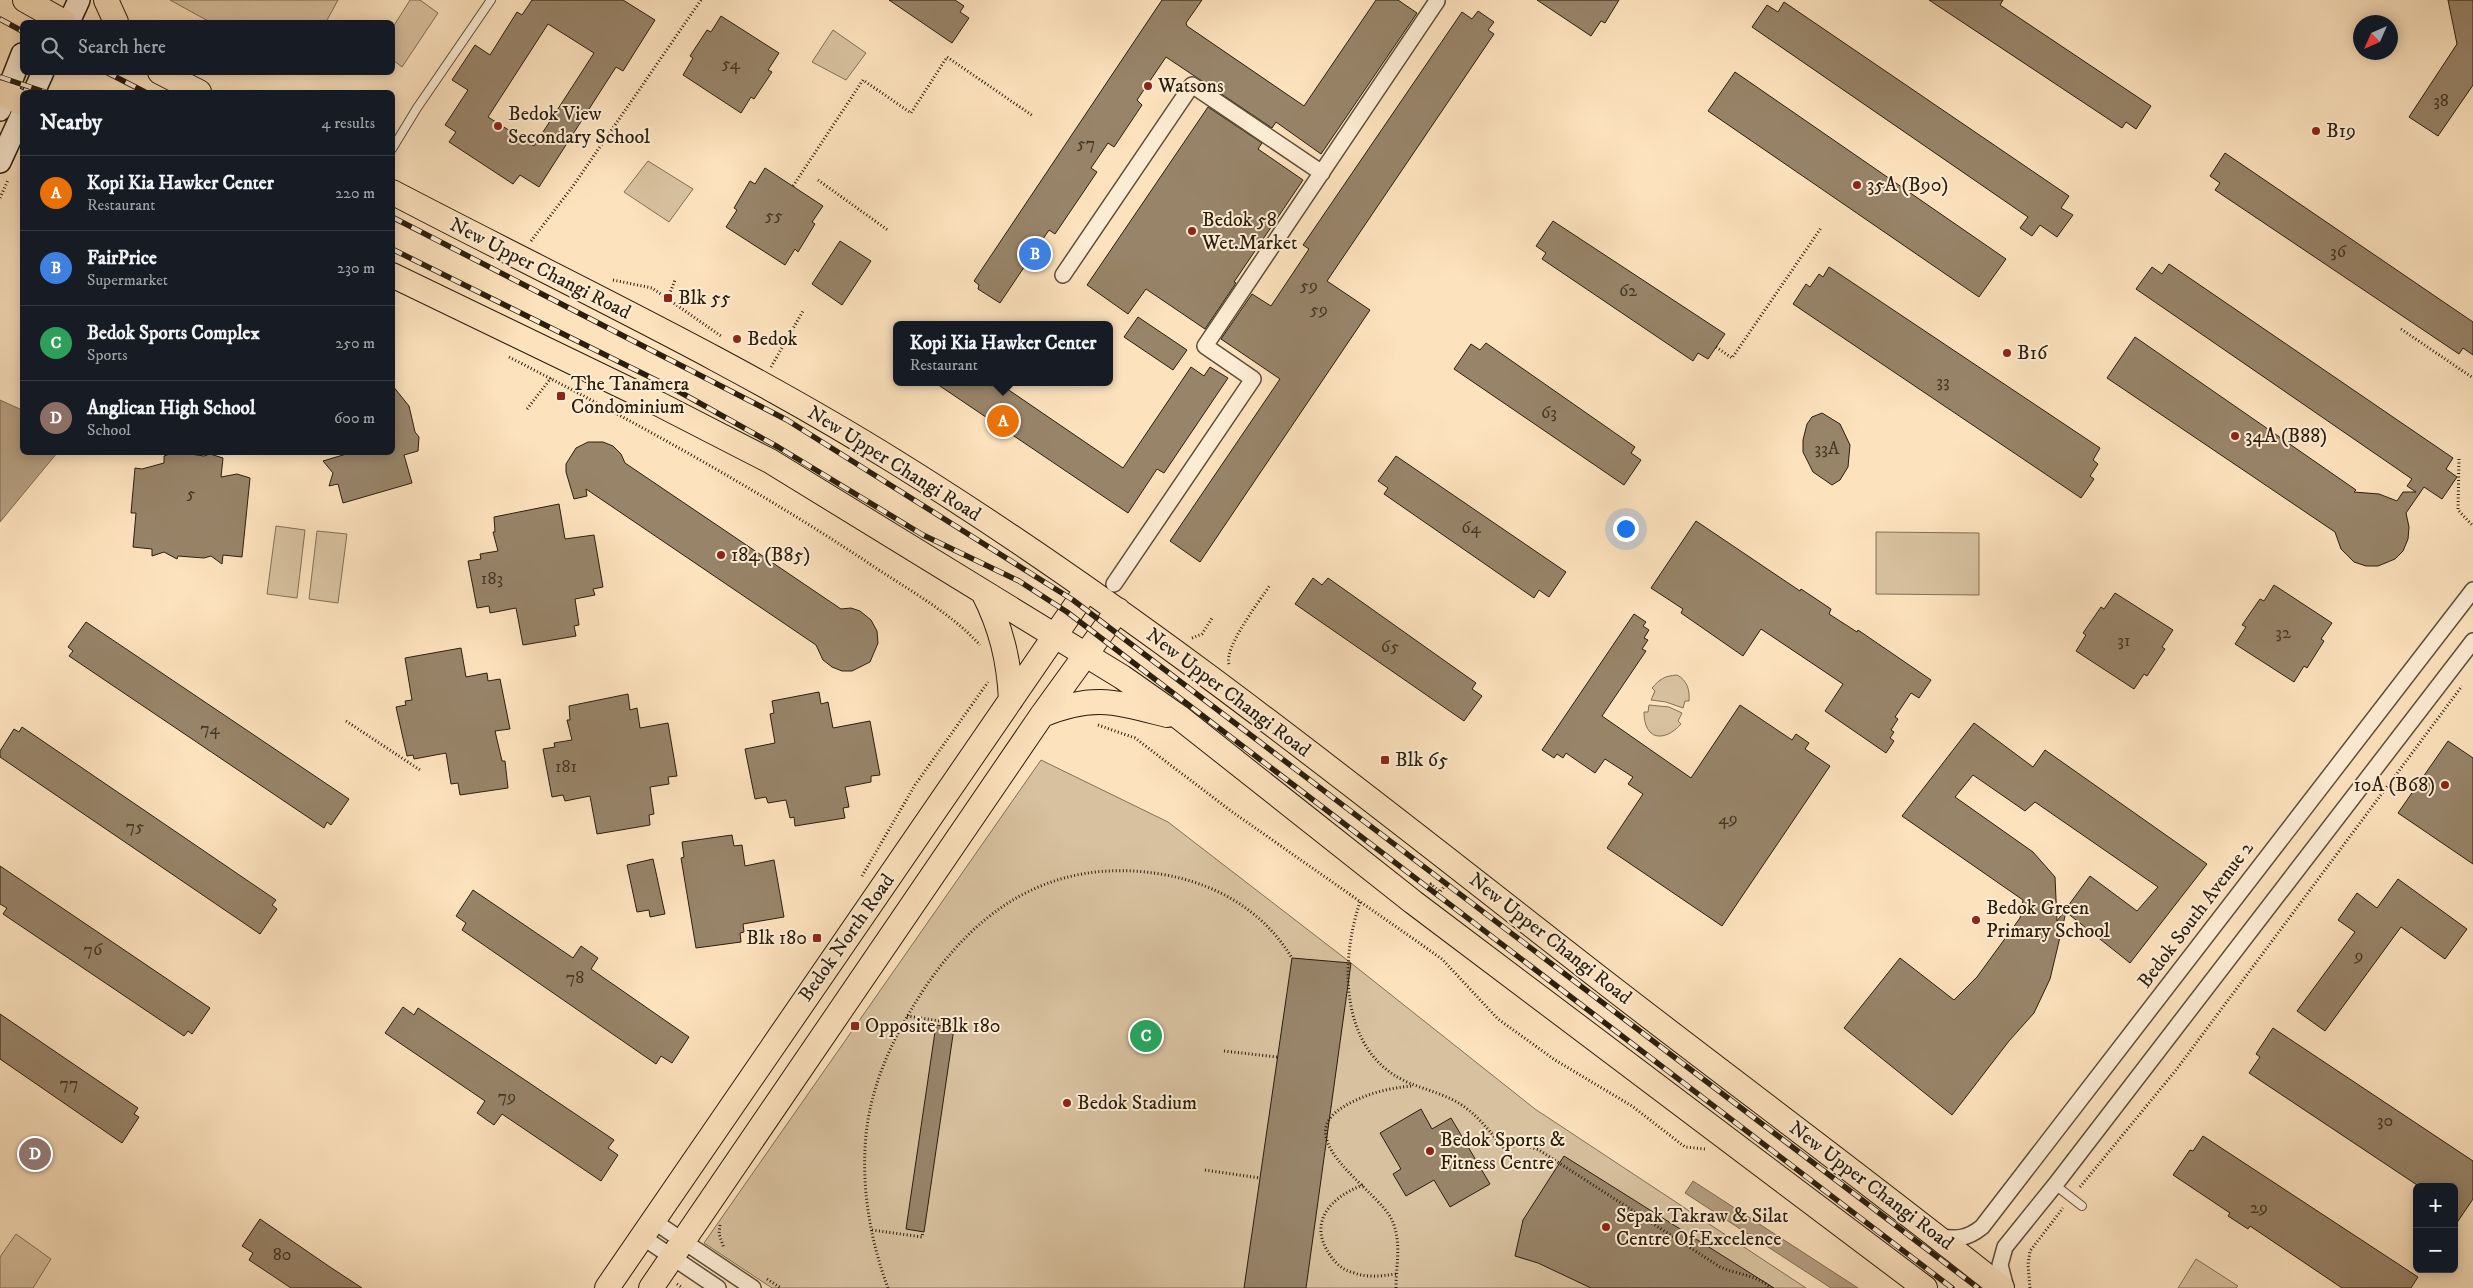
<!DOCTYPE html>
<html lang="en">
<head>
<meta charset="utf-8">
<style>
  :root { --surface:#171b24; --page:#20242c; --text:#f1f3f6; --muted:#9ea1a6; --line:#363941; --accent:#d93025 }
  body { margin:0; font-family:"IM FELL DW Pica",serif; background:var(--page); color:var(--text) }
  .controls { position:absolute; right:15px; bottom:15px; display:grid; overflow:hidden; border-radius:8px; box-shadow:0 2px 12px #0003 }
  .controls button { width:45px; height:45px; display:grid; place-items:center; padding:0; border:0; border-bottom:1px solid var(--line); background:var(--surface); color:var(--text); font:25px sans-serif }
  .compass { position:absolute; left:2353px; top:15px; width:45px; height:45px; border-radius:50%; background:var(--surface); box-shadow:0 2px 12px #0003; rotate:225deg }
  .you { position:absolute; left:1625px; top:528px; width:18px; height:18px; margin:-12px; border:4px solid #fff; border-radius:50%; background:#1a73e8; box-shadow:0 0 0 8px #1a73e833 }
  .badge { display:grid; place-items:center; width:32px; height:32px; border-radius:50%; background:var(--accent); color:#fff; font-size:16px; font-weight:700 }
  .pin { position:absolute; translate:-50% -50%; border:2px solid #fff; box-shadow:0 1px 5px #0006 }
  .popup { position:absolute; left:893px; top:321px; width:220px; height:65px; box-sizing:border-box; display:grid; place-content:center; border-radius:8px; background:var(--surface); filter:drop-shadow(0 1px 4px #0005); font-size:16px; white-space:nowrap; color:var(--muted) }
  .popup b { font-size:19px; color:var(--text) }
  .popup::after { content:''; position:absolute; left:50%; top:100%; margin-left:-10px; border:10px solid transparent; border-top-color:var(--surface) }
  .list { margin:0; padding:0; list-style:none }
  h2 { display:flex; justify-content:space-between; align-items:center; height:65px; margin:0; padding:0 20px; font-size:21px }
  h2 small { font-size:16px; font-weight:400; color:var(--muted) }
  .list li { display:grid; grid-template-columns:32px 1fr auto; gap:15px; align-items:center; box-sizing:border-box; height:75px; padding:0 20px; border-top:1px solid var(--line) }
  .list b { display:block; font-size:19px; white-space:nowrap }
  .list p { margin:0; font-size:16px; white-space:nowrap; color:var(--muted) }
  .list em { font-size:16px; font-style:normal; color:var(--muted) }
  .icon { flex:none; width:28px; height:28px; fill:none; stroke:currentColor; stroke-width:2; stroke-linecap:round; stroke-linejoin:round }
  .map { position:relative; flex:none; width:2473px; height:1288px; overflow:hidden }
  .search { position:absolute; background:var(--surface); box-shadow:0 2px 12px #0003; left:20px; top:20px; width:375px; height:55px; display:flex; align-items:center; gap:12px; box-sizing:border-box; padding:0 18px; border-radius:8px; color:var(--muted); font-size:19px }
  .panel { position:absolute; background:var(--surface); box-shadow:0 2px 12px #0003; left:20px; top:90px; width:375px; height:365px; border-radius:8px }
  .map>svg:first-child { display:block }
  .green { fill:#d8c19f; stroke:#827056 }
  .water { fill:#b59f81; stroke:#7e6b53 }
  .building { fill:#988469; stroke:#2b1e0d; fill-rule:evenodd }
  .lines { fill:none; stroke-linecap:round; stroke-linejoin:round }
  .lane-casing { stroke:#5f4f39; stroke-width:10 }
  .street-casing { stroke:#5f4f39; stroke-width:18 }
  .secondary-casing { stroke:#2b1e0d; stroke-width:24 }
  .primary-casing { stroke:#2b1e0d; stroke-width:26 }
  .path { stroke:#2b1e0d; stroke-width:3; stroke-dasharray:1 2.5; stroke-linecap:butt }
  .lane { stroke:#fdecd4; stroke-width:8 }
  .street { stroke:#fdecd4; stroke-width:15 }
  .secondary { stroke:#fdecd4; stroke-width:21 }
  .primary { stroke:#fce2bd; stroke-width:24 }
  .rail-casing { stroke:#2b1e0d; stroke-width:5.5 }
  .rail { stroke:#fdecd4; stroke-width:4; stroke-dasharray:11; stroke-linecap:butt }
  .poi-dot { fill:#8f2418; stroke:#fdecd4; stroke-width:2 }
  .labels { text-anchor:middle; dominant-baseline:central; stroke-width:4; stroke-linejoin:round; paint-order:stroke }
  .number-label { font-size:18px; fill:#463824 }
  .poi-label { font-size:20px; fill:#2b1e0d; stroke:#fdecd4; text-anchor:start }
  .street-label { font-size:20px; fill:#2b1e0d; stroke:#fdecd4 }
</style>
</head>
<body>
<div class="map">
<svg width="2473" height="1288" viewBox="0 0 2473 1288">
  <rect width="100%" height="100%" fill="#fce2bd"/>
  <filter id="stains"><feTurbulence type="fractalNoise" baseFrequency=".004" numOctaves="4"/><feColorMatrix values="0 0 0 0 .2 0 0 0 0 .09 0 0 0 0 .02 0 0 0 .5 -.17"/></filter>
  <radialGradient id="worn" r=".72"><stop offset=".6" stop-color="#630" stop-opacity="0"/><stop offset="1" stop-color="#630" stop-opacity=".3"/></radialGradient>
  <!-- green -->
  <path class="green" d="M170,0H338L326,22H210Z
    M410,0H420L438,13L402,67L393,60V27Z
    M833,30L866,53L846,80L812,62Z
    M648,161L693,189L669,222L624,192Z
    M276,526L305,530L297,598L267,594Z
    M317,531L347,534L338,603L309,599Z
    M1876,532L1979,533V595L1876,594Z
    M1677,675C1687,680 1690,690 1689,701H1685L1683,708L1666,702L1651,700L1655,691L1652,688C1660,679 1664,676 1677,675Z
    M1649,705L1669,707L1682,713L1678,721L1681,724C1664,743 1644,740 1644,712H1648Z
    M1041,760L1168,822L1351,963L1535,1109L1806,1288H772L704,1243Z
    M16,1234L51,1259L33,1288H0V1257Z
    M2196,1259L2238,1286L2236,1288H2178Z"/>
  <!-- water -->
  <path class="water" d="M0,400L22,410V452L57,453L0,522Z
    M1693,1181L1858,1288H1831L1685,1193Z"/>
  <!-- building -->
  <path class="building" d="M532,0H623L655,20L623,71L616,67L539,187L520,175L513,184L449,142L456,132L445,125L468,90L452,80L475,45L490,55L517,12L522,15ZM548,24L594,53L534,146L488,117Z
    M889,0H955L964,6L960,12L969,18L952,43Z
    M1162,0H1202L1186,23L1187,26L1304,106L1376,0H1398L1417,13L1321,154L1276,122L1272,128L1166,57L1137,100L1142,105L1114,147L1108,143L1091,168L1097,172L1055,234L1049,230L1000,303L978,289L979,285L974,281Z
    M1537,0H1619L1605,23L1601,21L1591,36Z
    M1929,0H2003L2000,5L2151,106L2136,129L2126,122L2122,128Z
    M2448,0H2473V85L2438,136L2409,117L2457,44Z
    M1784,2L2069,196L2061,208L2073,215L2057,237L2040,225L2032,236L2020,228L2028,217L1752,27L1767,5L1778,12Z
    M1478,11L1494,22L1488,30L1494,34L1327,281L1370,310L1200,562L1170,541L1280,379L1221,339L1252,294L1271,306L1309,249L1303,245L1462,12L1472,19Z
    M721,16L779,53L768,70L772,72L754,99L751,97L741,113L683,75L693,58L690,56L707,30L711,32Z
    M1735,72L2006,259L1979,297L1708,111Z
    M1208,107L1262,143L1258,149L1303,180L1234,282L1236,283L1205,329L1146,289L1128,314L1087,285Z
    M2225,153L2473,322V355L2463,348L2459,354L2215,190L2220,183L2210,176Z
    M765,168L823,206L812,222L815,224L798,252L795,249L785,265L726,227L737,210L734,208L750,181L755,184Z
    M1553,221L1725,334L1708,359L1698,353L1693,361L1542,259L1546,253L1536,246Z
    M840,241L871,261L842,305L812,284Z
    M2169,264L2453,458L2446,469L2457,477L2442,499L2424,487L2406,513L2409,527L2408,539L2403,551L2395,559L2378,566H2366L2354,562L2341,549L2335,532L2107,378L2135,337L2356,490L2354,492L2379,494L2397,501L2403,492H2416L2407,486L2412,479L2136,289L2152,267L2162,274Z
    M1829,267L2100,448L2093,460L2098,464L2090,476L2094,479L2081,498L1793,304L1806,284L1810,287L1819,274L1823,277Z
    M1138,317L1187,350L1173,370L1124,337Z
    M1486,343L1635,447L1631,453L1641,460L1624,485L1454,369L1471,344L1480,350Z
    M1191,367L1204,376L1210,367L1228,378L1164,473L1157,469L1128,513L934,382H997L1123,468Z
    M392,385L409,406L415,432L419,437L418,451L404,455L412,483L343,503L338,484L329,486L333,473L323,461L353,452H392Z
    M1822,413L1840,424L1850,445L1848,467L1840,480L1832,485L1813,472L1803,452V440L1807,424L1812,417Z
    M588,442H603L613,446L621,454L625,463L841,609L851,608L860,611L871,620L877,631L878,643L870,662L852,671H842L832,667L823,660L816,645L586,489L587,496L574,499L566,472V464L576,448Z
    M176,452L204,456L210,454L223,458L221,477L237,474L250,478L242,557L223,555L222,564L211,556L204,558L178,556L177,559L164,552L152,556V549L133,547L136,513H131L135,468L142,469L164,463V456Z
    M1396,456L1566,572L1549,597L1539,590L1534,598L1384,494L1388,488L1378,481Z
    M559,504L565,539L594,535L603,587L593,589L595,595L575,599L579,625L574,626L576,636L523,645L516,608L490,613L489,606L477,608L468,561L481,559L480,554L498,551L493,532H495L494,517Z
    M1696,521L1800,591L1801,589L1831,609L1829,614L1857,632L1858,630L1931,680L1919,698L1911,693L1895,717L1898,719L1891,730L1894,732L1890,738L1894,741L1886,753L1825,711L1843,684L1761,629L1743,656L1681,613L1683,609L1651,588Z
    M1313,578L1322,585L1328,578L1476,683L1472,689L1482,696L1464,721L1295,604Z
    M2274,585L2332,623L2321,639L2324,641L2307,668L2304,666L2294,682L2235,644L2246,627L2242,625L2260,599L2264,601Z
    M2115,593L2173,630L2162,647L2165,649L2147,676L2144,674L2134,689L2076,651L2086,635L2083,633L2101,607L2104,609Z
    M1634,614L1646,622L1643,626L1649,630L1644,638L1648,640L1642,649L1646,651L1602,716L1691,778L1740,705L1792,740L1796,734L1809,743L1805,749L1830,766L1722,926L1607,848L1643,794L1628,784L1633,777L1605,759L1595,773L1566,753L1563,758L1557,754L1554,758L1542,750Z
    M86,622L349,799L331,825L327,822L324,828L69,656L73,651L68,647Z
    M461,648L466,677L487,673L488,681L500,679L510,729L495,731L502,761H505L508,788L460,795L458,783L451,784L446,753L414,759L413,755L407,756L396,707L406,705L405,701L412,700L405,658Z
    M819,692L821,704L828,702L833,728L870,721L880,775L871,776V782L845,787L849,807L843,808L845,818L795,826L794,817L790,818L786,800L768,803L766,797L755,799L745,749L775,743L770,714L774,713L772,701Z
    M628,694L630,710L637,708L640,728L668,723L677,776L668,777L669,784L650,787L654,814L649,815L650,825L597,834L590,796L565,801L563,795L552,797L543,749L555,747L554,743L572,740L567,720H570L569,706Z
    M1974,723L2033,767L2045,750L2207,864L2130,963L2066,912L2050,979L2034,1013L2009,1041L1952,1115L1844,1028L1900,958L1954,1000L1977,977L2020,918L2023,900L1902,816ZM1973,775L2025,811L2035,802L2158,887L2137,911L2090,876L2057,921L2055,877L2033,852L1955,797Z
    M22,727L276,900L272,905L277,909L260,934L0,757V751L14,729L19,732Z
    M2448,741L2473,758V864L2398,813Z
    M732,835L734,846L742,845L745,866L774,860L784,917L743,924L744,932L740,933L741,942L696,948L681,858L684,857L682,842Z
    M653,859L665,914L650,917L649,910L637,912L627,865Z
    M0,866L210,1008L192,1034L188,1031L184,1036L3,914L7,908L0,904Z
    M2398,879L2467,929L2445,959L2401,927L2325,1031L2297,1011L2355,932L2338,920L2357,893L2377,908Z
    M473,890L573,958L581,946L598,958L591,969L689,1037L672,1063L661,1056L656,1064L462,930L466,923L456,916Z
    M1292,958L1351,963L1306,1288H1244Z
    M403,1007L414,1015L418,1008L614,1140L608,1148L618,1155L601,1181L502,1114L494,1125L477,1113L485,1101L385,1033Z
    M0,1014L138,1108L134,1114L139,1117L122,1143L0,1059Z
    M936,1025L954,1028L924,1232L906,1229Z
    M2273,1028L2473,1161V1199L2454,1227V1187H2420L2249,1073L2260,1057L2256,1054Z
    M1421,1109L1432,1129L1451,1118L1490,1184L1450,1207L1434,1180L1406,1196L1393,1174L1401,1169L1380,1133Z
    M2203,1136L2418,1277L2411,1288H2342L2250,1226L2248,1229L2228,1216L2230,1213L2173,1175L2190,1150L2193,1151Z
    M1564,1156L1774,1288H1591L1538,1263L1515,1256L1523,1220Z
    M260,1219L330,1267L362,1288H291L249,1260L253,1253L242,1246Z"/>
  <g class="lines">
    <defs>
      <path id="lane" d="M392,149L417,108L491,0
        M2055,1185L2082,1206"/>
      <path id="street" d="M1063,275L1192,85L1322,173
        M1114,584L1253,379L1205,346L1437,1
        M652,1220L753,1288
        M641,1236L718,1288
        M1938,1236C1956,1240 1967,1239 1982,1227L2473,590
        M2006,1288L2000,1265L2005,1247L2055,1185L2473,641"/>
      <path id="secondary" d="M69,22L79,0
        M34,92L43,72
        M0,110L22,54
        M0,162L22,114"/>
      <path id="primary" d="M25,0L64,22
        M106,0L116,22
        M160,72L199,92
        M0,93L22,103
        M392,192C560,280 733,361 894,461C1141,614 1368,798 1598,977C1732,1081 1869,1182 2002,1288
        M392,275L659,404L770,461L1122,677L1179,717L1413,902L1925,1288
        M983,592C1001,627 1009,660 1011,700
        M1042,715C1094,694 1115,702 1167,715
        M607,1288L1087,589
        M651,1288L1042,715L1118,610"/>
    </defs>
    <!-- lane casing -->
    <use href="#lane" class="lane-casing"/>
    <!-- street casing -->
    <use href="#street" class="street-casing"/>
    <!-- secondary casing -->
    <use href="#secondary" class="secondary-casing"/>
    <!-- primary casing -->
    <use href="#primary" class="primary-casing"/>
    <!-- path -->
    <path class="path" d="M818,180L889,231
      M793,186L863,80L911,113L947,57L1033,116
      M0,198L8,180
      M531,241L573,186L701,0
      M613,280L652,288L721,336
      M668,298L675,280
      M2401,329L2473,378
      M1716,347L1732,358L1821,228
      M509,357C631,420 752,486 867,562C905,588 949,611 980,645
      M771,367L803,311
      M527,409L551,378
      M2459,459L2458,510L2473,526
      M1192,638L1202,634L1212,618
      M1229,664C1224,647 1259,602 1270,585
      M346,721L420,770
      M1098,725L1135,738L1231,811L1442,959L1498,1019L1555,1060L1632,1106L1685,1147L1705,1149
      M862,876L915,785L988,682
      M1429,888L1431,884L1440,892L1446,884
      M1360,902C1340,961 1339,1050 1405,1081C1417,1087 1431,1090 1444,1096C1471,1106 1485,1126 1503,1147L1524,1145L1539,1150L1720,1267C1738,1275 1755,1274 1771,1288
      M907,1016L953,1023L952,1027
      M1224,1051L1277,1057
      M1205,1170L1260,1178
      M1363,1185C1331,1197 1307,1222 1330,1255C1336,1264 1343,1270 1354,1273C1368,1278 1381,1276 1396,1274
      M2080,1187L2176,1070L2462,686
      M720,1225L719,1234L724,1248
      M872,1230L922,1237L923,1232
      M767,1279L781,1288
      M677,1284L683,1288
      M888,1288C870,1240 861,1186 866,1135C870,1094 886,1053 907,1017C963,917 1046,853 1166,875C1219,885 1264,912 1292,958
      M1396,1288C1396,1264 1402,1243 1392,1220C1378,1190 1292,1142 1340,1109C1361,1095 1387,1088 1412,1086
      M2030,1288L2028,1265L2030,1251L2063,1208"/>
    <!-- lane -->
    <use href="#lane" class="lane"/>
    <!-- street -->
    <use href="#street" class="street"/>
    <!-- secondary -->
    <use href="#secondary" class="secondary"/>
    <!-- primary -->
    <use href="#primary" class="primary"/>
    <defs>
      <path id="rail" d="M0,19L22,31
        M106,72L145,92
        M0,77L45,92
        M392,217L787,420L1073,600L1978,1288
        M392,249L678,391L778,447L923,535L1019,581L1067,612L1952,1288"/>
    </defs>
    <!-- rail casing -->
    <use href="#rail" class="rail-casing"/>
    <!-- rail -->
    <use href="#rail" class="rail"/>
  </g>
  <!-- markers -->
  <g class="poi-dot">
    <circle cx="1148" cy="86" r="5"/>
    <circle cx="498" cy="126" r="5"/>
    <circle cx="2316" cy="131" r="5"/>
    <circle cx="1857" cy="185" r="5"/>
    <circle cx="1192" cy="231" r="5"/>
    <rect x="663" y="293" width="10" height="10" rx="2.5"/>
    <circle cx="737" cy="339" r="5"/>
    <circle cx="2007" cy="353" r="5"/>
    <rect x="556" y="391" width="10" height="10" rx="2.5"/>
    <circle cx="2235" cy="436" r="5"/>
    <circle cx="721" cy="555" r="5"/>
    <rect x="1380" y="755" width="10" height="10" rx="2.5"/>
    <circle cx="2445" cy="785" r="5"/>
    <circle cx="1976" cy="920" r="5"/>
    <rect x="812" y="933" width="10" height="10" rx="2.5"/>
    <rect x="850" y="1021" width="10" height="10" rx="2.5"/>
    <circle cx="1067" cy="1103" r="5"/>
    <circle cx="1430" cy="1151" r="5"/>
    <circle cx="1606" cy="1227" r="5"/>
  </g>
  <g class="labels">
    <!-- number labels -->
    <g class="number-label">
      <text x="731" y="64">54</text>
      <text x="2441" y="101">38</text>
      <text x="1086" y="144">57</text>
      <text x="774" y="216">55</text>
      <text x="2338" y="252">36</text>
      <text x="1309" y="286">59</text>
      <text x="1628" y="291">62</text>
      <text x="1319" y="310">59</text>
      <text x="1943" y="382">33</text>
      <text x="1549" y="413">63</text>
      <text x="1827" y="449">33A</text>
      <text x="191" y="494">5</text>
      <text x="1471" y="528">64</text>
      <text x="492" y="579">183</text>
      <text x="2283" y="633">32</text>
      <text x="2124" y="641">31</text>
      <text x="1390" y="647">65</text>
      <text x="210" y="729">74</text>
      <text x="566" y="767">181</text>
      <text x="1728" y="819">49</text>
      <text x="135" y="827">75</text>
      <text x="93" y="950">76</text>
      <text x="2359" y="956">9</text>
      <text x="575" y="978">78</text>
      <text x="69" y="1084">77</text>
      <text x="507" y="1097">79</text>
      <text x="2385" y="1121">30</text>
      <text x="2259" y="1208">29</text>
      <text x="282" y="1255">80</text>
    </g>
    <!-- poi labels -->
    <g class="poi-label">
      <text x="1158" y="86">Watsons</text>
      <text x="508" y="114">Bedok View<tspan x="508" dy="23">Secondary School</tspan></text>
      <text x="2326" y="131">B19</text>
      <text x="1867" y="185">35A (B90)</text>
      <text x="1202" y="220">Bedok 58<tspan x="1202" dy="23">Wet.Market</tspan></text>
      <text x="678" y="298">Blk 55</text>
      <text x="747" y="339">Bedok</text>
      <text x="2017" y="353">B16</text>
      <text x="571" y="384">The Tanamera<tspan x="571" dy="23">Condominium</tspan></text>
      <text x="2245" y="436">34A (B88)</text>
      <text x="731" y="555">184 (B85)</text>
      <text x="1395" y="760">Blk 65</text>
      <text x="2435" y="785" text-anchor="end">10A (B68)</text>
      <text x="1986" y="908">Bedok Green<tspan x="1986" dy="23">Primary School</tspan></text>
      <text x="807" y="938" text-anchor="end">Blk 180</text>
      <text x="865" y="1026">Opposite Blk 180</text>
      <text x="1077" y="1103">Bedok Stadium</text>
      <text x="1440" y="1140">Bedok Sports &amp;<tspan x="1440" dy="23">Fitness Centre</tspan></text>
      <text x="1616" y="1216">Sepak Takraw &amp; Silat<tspan x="1616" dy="23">Centre Of Excelence</tspan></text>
    </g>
    <!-- street labels -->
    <g class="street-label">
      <text transform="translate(540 269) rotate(27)">New Upper Changi Road</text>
      <text transform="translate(894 464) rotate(32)">New Upper Changi Road</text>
      <text transform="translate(1228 693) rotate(37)">New Upper Changi Road</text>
      <text transform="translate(2196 915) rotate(-53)">Bedok South Avenue 2</text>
      <text transform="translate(847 938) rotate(-55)">Bedok North Road</text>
      <text transform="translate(1550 939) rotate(38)">New Upper Changi Road</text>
      <text transform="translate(1871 1186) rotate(37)">New Upper Changi Road</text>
    </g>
  </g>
  <rect width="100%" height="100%" filter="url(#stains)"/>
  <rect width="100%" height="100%" fill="url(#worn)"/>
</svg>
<div class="controls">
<button>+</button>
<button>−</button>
</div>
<svg class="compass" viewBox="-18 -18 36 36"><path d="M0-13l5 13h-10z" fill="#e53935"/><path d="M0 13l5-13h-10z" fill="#9ea1a6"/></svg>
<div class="you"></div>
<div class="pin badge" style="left:1003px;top:421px;background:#e8710a">A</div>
<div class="popup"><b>Kopi Kia Hawker Center</b>Restaurant</div>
<div class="pin badge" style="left:1035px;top:254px;background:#3f7fe0">B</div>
<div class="pin badge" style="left:1146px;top:1036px;background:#2e9e5b">C</div>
<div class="pin badge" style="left:35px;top:1154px;background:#8d6e63">D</div>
<div class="search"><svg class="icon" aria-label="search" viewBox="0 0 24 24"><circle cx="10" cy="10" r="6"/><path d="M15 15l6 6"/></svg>Search here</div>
<section class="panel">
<h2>Nearby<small>4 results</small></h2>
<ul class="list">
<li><span class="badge" style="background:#e8710a">A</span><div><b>Kopi Kia Hawker Center</b><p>Restaurant</p></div><em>220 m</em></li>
<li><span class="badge" style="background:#3f7fe0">B</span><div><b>FairPrice</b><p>Supermarket</p></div><em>230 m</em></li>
<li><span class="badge" style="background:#2e9e5b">C</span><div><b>Bedok Sports Complex</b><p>Sports</p></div><em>250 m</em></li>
<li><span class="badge" style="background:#8d6e63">D</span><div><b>Anglican High School</b><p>School</p></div><em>600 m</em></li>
</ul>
</section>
</div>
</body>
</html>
